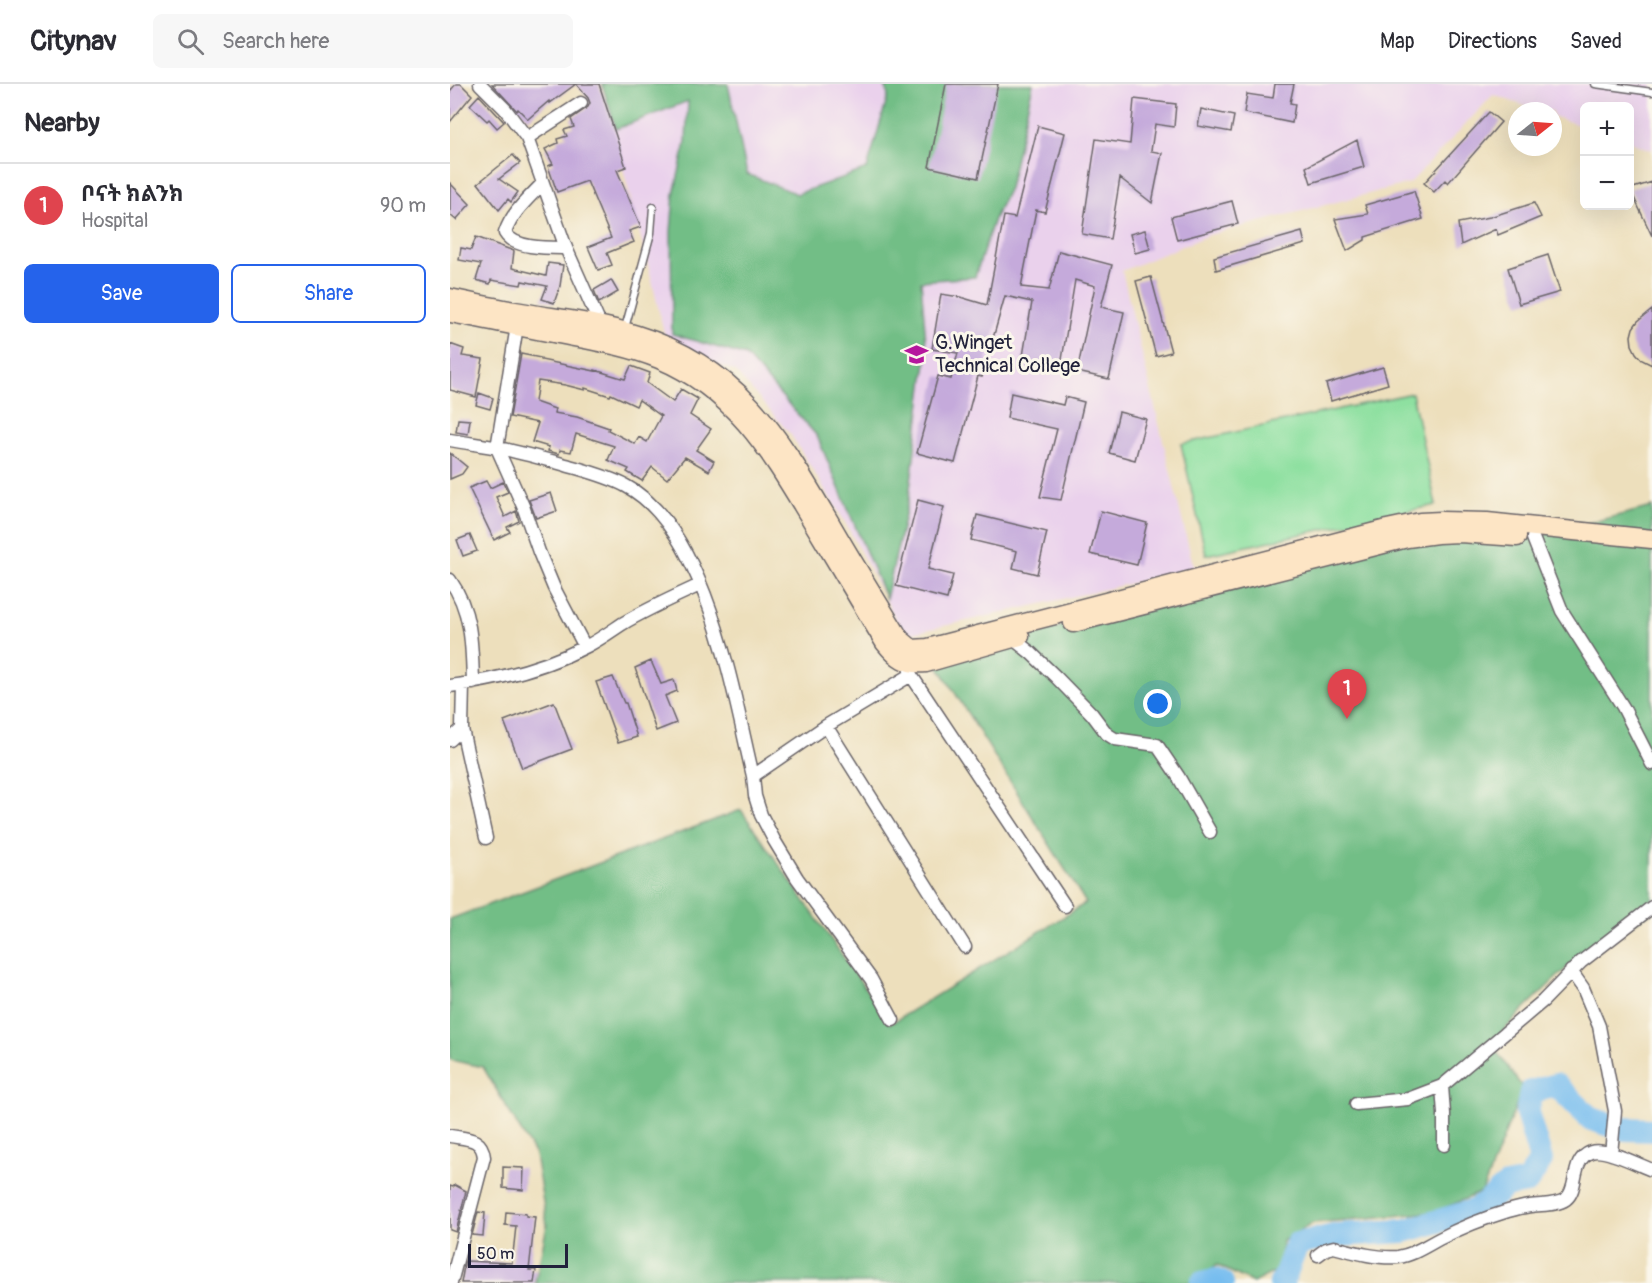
<!DOCTYPE html>
<html lang="en">
<head>
<meta charset="utf-8">
<style>
  :root { --surface:#fff; --page:#f7f7f7; --text:#2b2b33; --muted:#7c7c81; --line:#e1e1e2; --accent:#2563eb }
  body { margin:0; font-family:Pangolin,"Noto Sans Ethiopic",sans-serif; background:var(--page); color:var(--text) }
  .controls { position:absolute; right:18px; top:18px; display:grid; overflow:hidden; border-radius:9px; box-shadow:0 6px 24px #0002 }
  .controls button { width:54px; height:54px; display:grid; place-items:center; padding:0; border:0; border-bottom:2px solid var(--line); background:var(--surface); color:var(--text); font:30px sans-serif }
  .compass { position:absolute; left:1058px; top:18px; width:54px; height:54px; border-radius:50%; background:var(--surface); box-shadow:0 6px 24px #0002; rotate:73deg }
  .scale { position:absolute; left:18px; bottom:15px; width:100px; box-sizing:border-box; padding-left:6px; border:3px solid #22223b; border-top:0; font-size:16px; line-height:21px; white-space:nowrap; color:#22223b; -webkit-text-stroke:4px #fbf7ec; paint-order:stroke }
  .you { position:absolute; left:708px; top:620px; width:21px; height:21px; margin:-15px; border:4px solid #fff; border-radius:50%; background:#1a73e8; box-shadow:0 0 0 9px #1a73e833 }
  .badge { display:grid; place-items:center; width:39px; height:39px; border-radius:50%; background:var(--accent); color:#fff; font-size:20px; font-weight:700 }
  .pin { position:absolute; translate:-50% -50px; filter:drop-shadow(0 2px 3px #0008) }
  .pin::after { content:''; position:absolute; top:32px; width:21px; height:18px; background:inherit; clip-path:polygon(0 0,100% 0,50% 100%) }
  .list { margin:0; padding:0; list-style:none }
  h2 { display:flex; justify-content:space-between; align-items:center; height:78px; margin:0; padding:0 24px; font-size:26px }
  h2 small { font-size:20px; font-weight:400; color:var(--muted) }
  .list li { display:grid; grid-template-columns:39px 1fr auto; gap:18px; align-items:center; box-sizing:border-box; height:84px; padding:0 24px; border-top:2px solid var(--line) }
  .list b { display:block; font-size:22px; white-space:nowrap }
  .list p { margin:0; font-size:20px; white-space:nowrap; color:var(--muted) }
  .list em { font-size:20px; font-style:normal; color:var(--muted) }
  .actions { display:flex; gap:12px; padding:18px 24px }
  .actions a { flex:1; padding:14px 0; border:2px solid var(--accent); border-radius:9px; text-align:center; font-size:21px; color:var(--accent) }
  .actions .main { background:var(--accent); color:#fff }
  .icon { flex:none; width:33px; height:33px; fill:none; stroke:currentColor; stroke-width:2; stroke-linecap:round; stroke-linejoin:round }
  .map { position:relative; flex:none; width:1202px; height:1199px; overflow:hidden }
  header { display:flex; align-items:center; gap:36px; box-sizing:border-box; height:84px; padding:0 30px; background:var(--surface); border-bottom:2px solid var(--line) }
  header strong { font-size:28px }
  nav { display:flex; gap:33px; margin-inline-start:auto; font-size:21px }
  .search { width:420px; height:54px; background:var(--page); display:flex; align-items:center; gap:15px; box-sizing:border-box; padding:0 21px; border-radius:9px; color:var(--muted); font-size:22px }
  main { display:flex }
  aside { flex:1; background:var(--surface) }
  .map>svg:first-child { display:block }
  .built { fill:#ead1ec }
  .green { fill:#8ee0a0; stroke:#58816e; stroke-width:1.5 }
  .forest { fill:#72be86; stroke:#4a7060; stroke-width:1.5 }
  .lines { fill:none; stroke-linecap:round; stroke-linejoin:round }
  .river { stroke:#77bdef; stroke-width:24 }
  .building { fill:#c5aadb; fill-rule:evenodd }
  .service-casing { stroke:#696468; stroke-width:9 }
  .minor-casing { stroke:#696468; stroke-width:15 }
  .secondary-casing { stroke:#696468; stroke-width:21 }
  .service { stroke:#fff; stroke-width:6 }
  .minor { stroke:#fff; stroke-width:12 }
  .secondary { stroke:#fde5c5; stroke-width:18 }
  .labels { text-anchor:middle; dominant-baseline:central; stroke-width:6; stroke-linejoin:round; paint-order:stroke }
  .poi-label { font-size:20px; fill:#22223b; stroke:#fbf7ec; text-anchor:start }
</style>
</head>
<body>
<header>
<strong>Citynav</strong>
<div class="search"><svg class="icon" aria-label="search" viewBox="0 0 24 24"><circle cx="10" cy="10" r="6"/><path d="M15 15l6 6"/></svg>Search here</div>
<nav><a>Map</a><a>Directions</a><a>Saved</a></nav>
</header>
<main>
<aside>
<h2>Nearby<small></small></h2>
<ul class="list">
<li><span class="badge" style="background:#e0444e">1</span><div><b>ቦናት ክልንክ</b><p>Hospital</p></div><em>90 m</em></li>
</ul>
<div class="actions"><a class="main">Save</a><a>Share</a></div>
</aside>
<div class="map">
<svg width="1202" height="1199" viewBox="0 0 1202 1199">
  <rect width="100%" height="100%" fill="#fbf7ec"/>
  <filter id="ink" filterUnits="userSpaceOnUse"><feTurbulence type="fractalNoise" baseFrequency=".0167" numOctaves="2"/><feDisplacementMap in="SourceGraphic" scale="12" xChannelSelector="R" yChannelSelector="G"/><feConvolveMatrix kernelMatrix="1 2 1 2 8 2 1 2 1" color-interpolation-filters="sRGB"/></filter>
  <filter id="wash" filterUnits="userSpaceOnUse"><feTurbulence type="fractalNoise" baseFrequency=".008" numOctaves="4" result="noise"/><feDisplacementMap in="SourceGraphic" scale="24" xChannelSelector="R" yChannelSelector="G"/><feGaussianBlur stdDeviation="1.35" result="paint"/><feColorMatrix in="noise" values="0 0 0 0 0 0 0 0 0 0 0 0 0 0 0 0 0 1.4 0 .05"/><feComposite in="paint" operator="in"/></filter>
  <g filter="url(#wash)">
    <rect width="100%" height="100%" fill="#eddfbc"/>
    <!-- built -->
    <path class="built" d="M151,0H1202V66L1180,58V22H1134V43L1103,32V27H1090L1043,11L960,99L759,151L672,187L744,485L454,551L395,438L341,351L285,287L217,261L201,193Z"/>
    <!-- green -->
    <path class="green" d="M962,309L986,421L756,471L731,360Z"/>
    <!-- forest -->
    <path class="forest" d="M152,0H278L297,90L347,110L417,85L438,12L435,0H583L559,104L544,135L525,193L471,197L477,270L459,413L436,515L367,352L296,272L222,250L221,148L224,110L236,58L238,17L166,45Z
      M1202,423V828L1126,875L1076,923L1041,960L1073,1004L1032,1108L985,1128L863,1139L833,1157L830,1185L803,1199L767,1181L743,1199H85L97,1141L85,1071L33,983L0,976V835L291,726L440,940L636,819L487,580L720,509L1002,445L1083,453Z"/>
    <g class="lines">
      <!-- river -->
      <path class="river" d="M752,1199L765,1196L772,1199
        M831,1199L833,1197L847,1160L889,1151L954,1147L1023,1127L1035,1120L1056,1102L1077,1098L1091,1076L1077,1029L1081,1008L1106,1001L1141,1035L1174,1045L1202,1046"/>
    </g>
    <g id="blocks">
      <!-- building -->
      <path class="building" d="M6,0H11L22,11L0,38V7Z
        M42,0H149L176,83L167,86L191,143L179,147L184,158L157,169L162,181L148,186L138,163L161,154L137,97L107,108L98,82L103,80L95,65L108,59L107,55L117,52L114,46L124,43L121,35L138,23L140,19L138,14L126,0L100,19L99,17L78,35L68,25L67,27Z
        M496,0H548L528,94L479,83Z
        M825,0H844L840,19L845,20L842,39L794,29L797,10L823,14Z
        M29,11L54,38L47,44L39,35L37,37L20,21Z
        M684,15L726,20L724,43L705,40L701,67L712,69L702,119L670,94L660,155L632,150L646,55L680,60Z
        M751,25L784,32L781,48L748,42Z
        M1039,28L1051,38L998,99L995,96L984,108L974,99Z
        M588,42L615,49L595,128L586,126L571,203L599,206L609,167L662,181L651,223L674,228L659,295L627,288L645,202L625,196L610,288L571,284L582,218L555,212L532,293L528,292L505,379L467,369L488,292L501,295L508,269L482,265L491,210L510,213L537,221L554,132L565,134Z
        M907,56L914,83L861,99L856,83Z
        M63,71L70,79L49,95L68,108L61,118L58,115L49,126L28,99Z
        M1202,98V152L1180,105Z
        M0,99L20,120L6,136L0,131Z
        M964,107L973,135L915,153V156L897,167L885,135L918,130L915,121Z
        M782,117L788,140L727,156L721,133Z
        M1084,119L1091,133L1048,151L1046,145L1011,161L1008,139L1040,133Z
        M695,146L700,165L685,169L680,150Z
        M852,148L855,160L766,186L764,173Z
        M26,153L64,167L62,184L96,192L98,179L113,181L110,202L104,219L92,215L97,202L72,197L71,201L41,196L40,200L26,196L31,180L9,176L11,164L21,166Z
        M1098,171L1110,208L1069,220L1058,184Z
        M701,193L721,268L706,272L686,197Z
        M161,196L168,208L149,219L144,206Z
        M1202,226V281L1192,276L1186,269L1182,261L1181,252L1183,244L1188,237Z
        M0,260L14,265L12,272L33,275L26,313L0,306Z
        M71,270L91,274V276L145,287V286L175,295L181,282L200,289L197,299L223,318L231,305L248,315L240,331L261,345L246,366L264,377L259,387L235,373L217,395L202,383L192,397L177,388L179,385L158,376L164,362L126,350L121,368L110,366L109,370L98,367L99,363L82,358L88,339L60,333ZM88,297L115,301L135,306V304L160,312L161,310L186,322L189,316L211,332L197,358L189,353L185,360L158,346L159,344L127,333L104,329L105,325L85,318Z
        M933,283L938,300L881,317L876,300Z
        M29,309L43,314L40,325L26,321Z
        M561,309L613,321L615,313L634,318L611,416L590,413L607,345L557,334Z
        M669,328L696,335L685,376L659,369Z
        M8,335L20,336L18,350L6,348Z
        M0,369L17,383L12,390L0,395Z
        M36,397L40,404L53,398L58,408L46,413L55,433L66,427L69,437L57,443L60,448L44,456L19,404Z
        M101,409L107,427L86,434L79,416Z
        M468,416L494,423L478,485L503,491L497,515L446,502Z
        M651,427L697,439L687,481L640,470Z
        M527,431L597,448L587,490L563,484L567,467L521,456Z
        M20,451L27,467L13,472L7,456Z
        M201,577L211,600L224,596L227,607L215,612L226,639L206,647L185,584Z
        M163,593L174,619H176L187,653L168,659L146,598Z
        M104,618L122,665L72,684L54,637Z
        M53,1083L74,1084L73,1106L53,1104Z
        M5,1101L16,1107L6,1148L0,1146V1102L3,1103Z
        M28,1128L35,1129L33,1152L22,1151Z
        M56,1128L76,1130V1132L85,1133L79,1186H86L84,1199H11L15,1177L62,1179L66,1142L55,1141Z"/>
    </g>
  </g>
  <g filter="url(#ink)">
    <use href="#blocks" fill-opacity="0" stroke="#696468" stroke-width="1.5"/>
    <g class="lines">
      <defs>
        <path id="service" d="M1145,0L1202,8
          M175,244L201,149L203,123"/>
        <path id="minor" d="M30,0L55,25L77,54L116,164L152,245
          M77,54L131,19
          M93,99C78,115 62,128 55,149C64,165 99,164 116,164
          M67,242L47,364L73,422L89,468L104,504L135,563
          M0,356C16,359 33,361 49,364C72,369 94,375 116,381C136,387 157,392 176,402C257,445 283,609 303,692L305,712L311,731L324,756L347,794L421,895L443,936
          M1083,454L1112,527L1173,623L1202,680
          M0,496C22,527 22,562 23,599
          M562,554L581,569L606,593L642,630L657,650L665,655L707,661L728,692L760,748
          M458,578L461,591L615,822
          M13,600L12,645L36,754
          M0,602C46,596 95,584 137,562C149,556 160,548 172,540C197,525 224,513 250,501
          M376,642L515,863
          M0,656L12,645
          M303,692L376,642L461,591
          M1121,887L1133,904L1149,942L1165,1027L1161,1070
          M992,1002L994,1030V1061
          M906,1020L958,1015L992,1002L1093,917L1131,878L1202,823
          M0,1052C16,1055 32,1053 34,1073L1,1199
          M868,1171L876,1165L884,1163C903,1168 929,1175 948,1173C963,1171 976,1162 989,1155C1010,1144 1035,1134 1058,1127C1065,1125 1073,1123 1080,1122C1091,1120 1106,1122 1116,1115C1129,1105 1120,1076 1141,1068C1155,1063 1188,1081 1202,1086"/>
        <path id="secondary" d="M0,214C24,219 47,224 71,228C110,235 149,239 187,251C291,283 330,354 382,442C404,480 427,517 450,555L462,565L478,564L937,445L970,438L991,437L1037,438L1202,455
          M0,229C34,235 69,243 103,249C139,256 175,261 209,275C288,308 323,373 365,442C388,481 412,520 435,559C447,574 456,581 476,579L570,552
          M623,539L957,454L987,450L1010,449L1067,453"/>
      </defs>
      <!-- service casing -->
      <use href="#service" class="service-casing"/>
      <!-- minor casing -->
      <use href="#minor" class="minor-casing"/>
      <!-- secondary casing -->
      <use href="#secondary" class="secondary-casing"/>
      <!-- service -->
      <use href="#service" class="service"/>
      <!-- minor -->
      <use href="#minor" class="minor"/>
      <!-- secondary -->
      <use href="#secondary" class="secondary"/>
    </g>
  </g>
  <!-- icons -->
  <defs>
    <symbol id="university-bare" viewBox="-9 -9 18 18"><path d="M0-5L7-2L0 1L-7-2ZM-4 1L0 2.5L4 1V4Q0 6-4 4Z" fill="#b5179e" stroke="#fbf7ec" stroke-width="2.5" paint-order="stroke"/></symbol>
  </defs>
  <g fill-rule="evenodd">
    <use href="#university-bare" x="450" y="254" width="33" height="33"/>
  </g>
  <g class="labels">
    <!-- poi labels -->
    <g class="poi-label">
      <text x="485" y="258">G.Winget<tspan x="485" dy="23">Technical College</tspan></text>
    </g>
  </g>
</svg>
<div class="controls">
<button>+</button>
<button>−</button>
</div>
<svg class="compass" viewBox="-18 -18 36 36"><path d="M0-13l5 13h-10z" fill="#e53935"/><path d="M0 13l5-13h-10z" fill="#7c7c81"/></svg>
<div class="scale">50 m</div>
<div class="you"></div>
<div class="pin badge" style="left:897px;top:635px;background:#e0444e">1</div>
</div>
</main>
</body>
</html>
